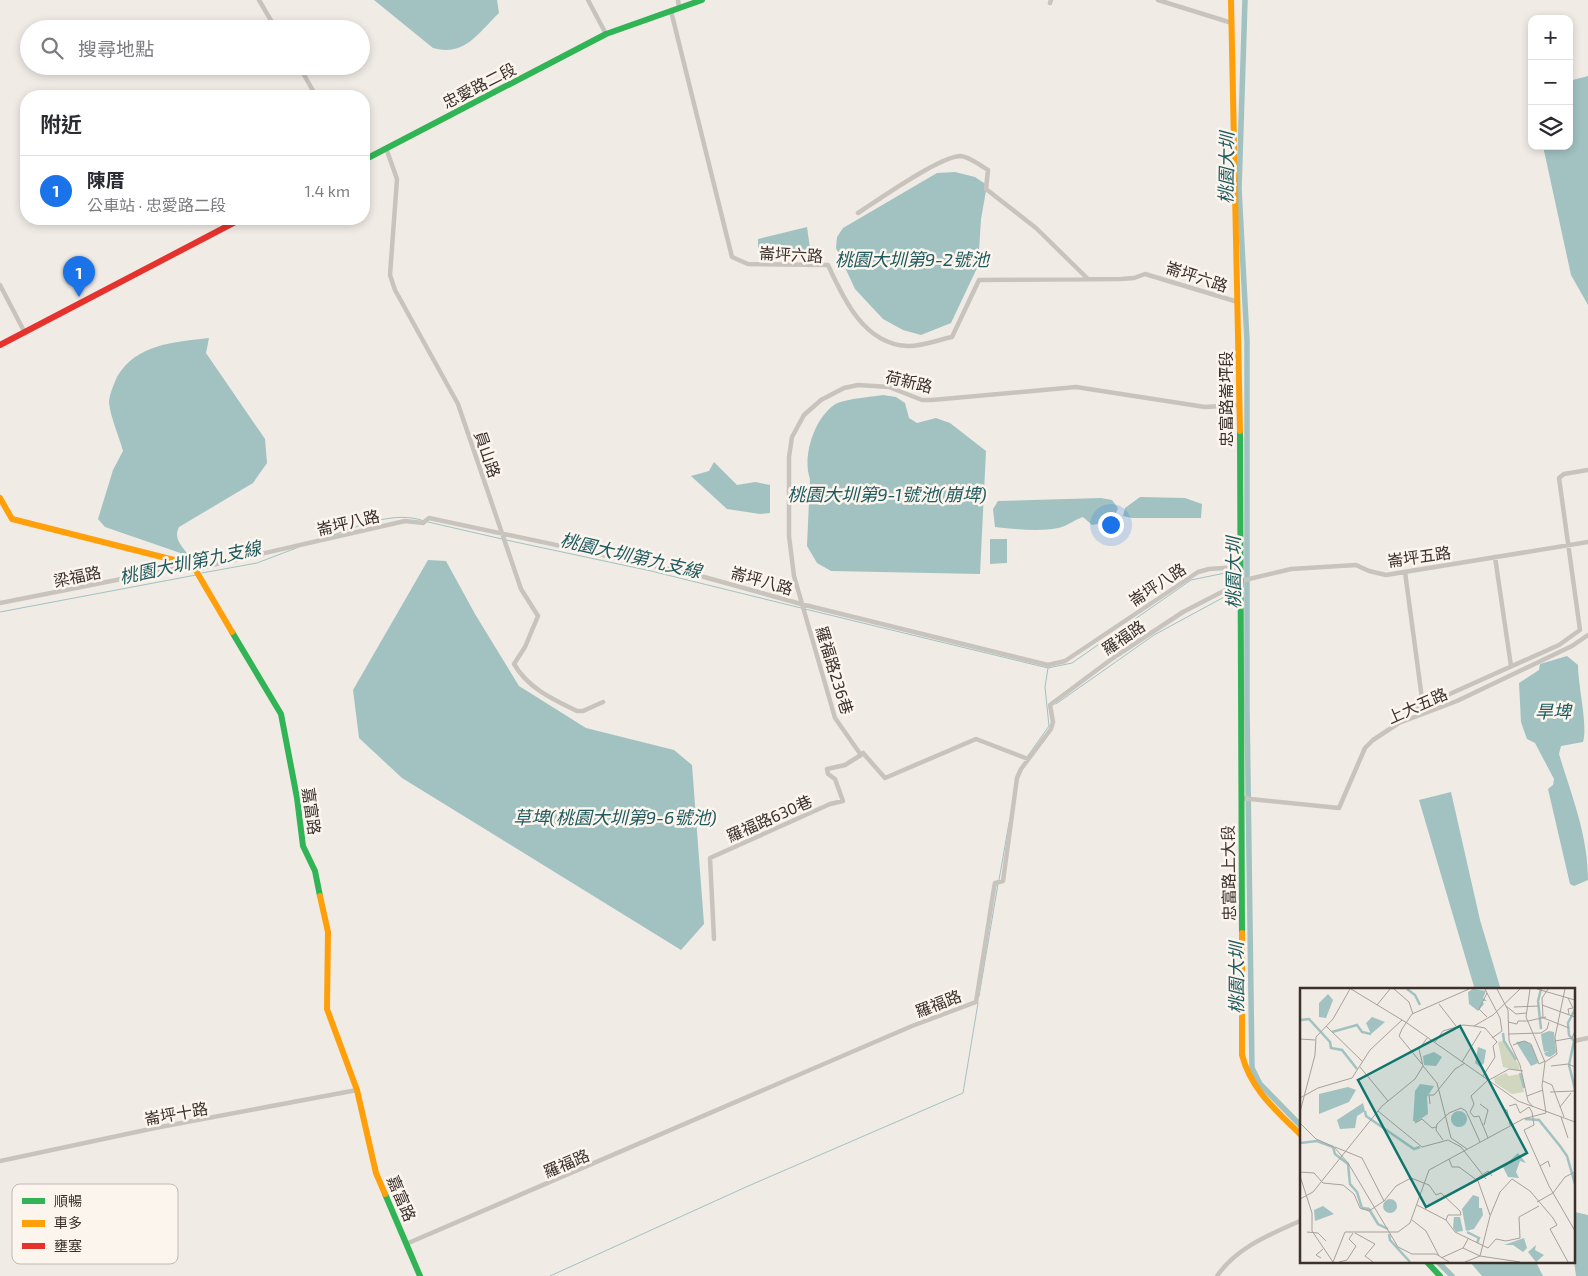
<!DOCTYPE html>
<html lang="zh-TW">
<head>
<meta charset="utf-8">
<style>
  :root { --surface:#fff; --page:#f2f2f3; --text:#2b2b33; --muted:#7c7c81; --line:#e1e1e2; --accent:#1a73e8 }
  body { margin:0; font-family:"Exo 2","Noto Sans TC",sans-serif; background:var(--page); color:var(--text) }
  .controls { position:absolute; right:15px; top:15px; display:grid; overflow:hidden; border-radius:10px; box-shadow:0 2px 8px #0003 }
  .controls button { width:45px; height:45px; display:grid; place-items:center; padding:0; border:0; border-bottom:1px solid var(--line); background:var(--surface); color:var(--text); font:25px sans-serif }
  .you { position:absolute; left:1110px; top:524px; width:18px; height:18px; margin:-12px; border:4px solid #fff; border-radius:50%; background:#1a73e8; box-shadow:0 0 0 8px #1a73e833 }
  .badge { display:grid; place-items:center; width:32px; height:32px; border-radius:50%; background:var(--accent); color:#fff; font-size:16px; font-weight:700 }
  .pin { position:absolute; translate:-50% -41px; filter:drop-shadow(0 1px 2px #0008) }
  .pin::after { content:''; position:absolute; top:26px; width:18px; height:15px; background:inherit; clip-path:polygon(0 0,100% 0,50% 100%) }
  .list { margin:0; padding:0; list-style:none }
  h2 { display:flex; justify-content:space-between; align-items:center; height:65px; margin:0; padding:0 20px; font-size:21px }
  h2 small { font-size:16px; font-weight:400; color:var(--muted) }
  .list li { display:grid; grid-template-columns:32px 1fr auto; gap:15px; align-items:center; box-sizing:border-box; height:70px; padding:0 20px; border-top:1px solid var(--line) }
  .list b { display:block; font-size:19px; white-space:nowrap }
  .list p { margin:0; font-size:16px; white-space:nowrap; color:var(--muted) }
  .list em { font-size:16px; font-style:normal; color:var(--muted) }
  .icon { flex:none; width:28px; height:28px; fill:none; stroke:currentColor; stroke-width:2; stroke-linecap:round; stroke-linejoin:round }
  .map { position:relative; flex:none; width:1588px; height:1276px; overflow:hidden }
  .search { position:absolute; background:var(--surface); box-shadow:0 2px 8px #0003; left:20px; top:20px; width:350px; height:55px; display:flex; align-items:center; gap:12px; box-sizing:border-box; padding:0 18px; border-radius:28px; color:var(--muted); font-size:19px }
  .panel { position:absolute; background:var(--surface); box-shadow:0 2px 8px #0003; left:20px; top:90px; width:350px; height:135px; border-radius:20px }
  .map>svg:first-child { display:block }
  .water { fill:#a1c2c1 }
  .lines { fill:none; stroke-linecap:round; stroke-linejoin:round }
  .stream { stroke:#a1c2c1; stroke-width:1 }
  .canal { stroke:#a1c2c1; stroke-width:5.5 }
  .street { stroke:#c9c3be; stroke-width:4.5 }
  .fast { stroke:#30b455; stroke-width:6 }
  .slow { stroke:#ff9f0a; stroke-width:6 }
  .jam { stroke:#e5322d; stroke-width:6 }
  .labels { text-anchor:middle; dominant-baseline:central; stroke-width:5; stroke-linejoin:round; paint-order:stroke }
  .street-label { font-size:16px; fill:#3b302b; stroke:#fbf5ee }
  .water-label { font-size:18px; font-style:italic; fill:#1f5a5e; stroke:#fbf5ee }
  .inset-river { fill:none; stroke:#a1c2c1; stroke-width:2.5 }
  .inset-road { fill:none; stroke:#a8a09b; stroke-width:1 }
  .view { fill:#0f766e; fill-opacity:0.15; stroke:#0f766e; stroke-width:2.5 }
  .inset-edge { fill:none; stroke:#3b302b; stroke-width:2.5 }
  .key { fill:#fbf5ee; stroke:#c1bab4; stroke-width:1 }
  .key-label { font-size:14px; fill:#3b302b }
</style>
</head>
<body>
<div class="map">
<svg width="1588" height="1276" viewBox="0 0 1588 1276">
  <rect width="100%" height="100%" fill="#f0ebe5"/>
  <!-- water -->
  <path class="water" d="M374,0H497L499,13C478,33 465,57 433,48Z
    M1588,76V305L1571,275L1543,146H1569V81Z
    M955,172L975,177L987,185L981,219L978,266L951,323L921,335L903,330L883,319L855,289L836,248L837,237L843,228L937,173Z
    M807,227L810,248L808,252L764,251L758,247V239Z
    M209,338L206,353L265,439L267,463L253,483L179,527C173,539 182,546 189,556L105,527L98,519L113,470L123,451C119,436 111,419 109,403C109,395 114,384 117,377C136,344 174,342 209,338Z
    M883,395L896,397L905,403L909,418L917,423L936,418L950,423L986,451L980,574L831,571L817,563L807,546L810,479C802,457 814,419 834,405C842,399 871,397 883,395Z
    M714,462L737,485L755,482L770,485V513L760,514L727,509L691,476L709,471Z
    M1140,497L1185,498L1202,504L1201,518H1132L1123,516L1125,508Z
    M1101,498L1112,500L1118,508L1113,521L1092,525L1083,517C1074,520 1066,527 1058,528C1038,532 1016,529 995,527L993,509L998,501Z
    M990,539H1007V563L990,564Z
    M428,560L446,561L475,614L519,686L586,728L674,750L692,765L704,924L681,950L402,778L359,738L353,690Z
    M1567,656L1578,665C1578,687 1588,725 1583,742L1561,746L1559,754C1572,797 1588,835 1588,880L1574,886L1570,884L1548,789L1553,785L1554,779L1535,743L1527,739L1521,722L1519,683L1539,670L1540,664Z
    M1451,792L1480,920L1501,990H1475L1419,800Z
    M1575,1212L1588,1215V1276H1576L1574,1262Z
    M1470,1262H1536L1543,1276H1482Z"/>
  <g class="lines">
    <!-- stream -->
    <path class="stream" d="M428,522L502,539
      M331,536C358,526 395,510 424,521
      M506,540L651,571L801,608
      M1245,570H1247
      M202,573L257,563L299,547
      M1245,586L1247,585
      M805,609L1048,668L1072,663L1191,580L1235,571
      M0,612L196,575
      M1056,704L1154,635L1237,590
      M1027,757L1049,726L1045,687L1048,668
      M999,880L1009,823
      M979,996L998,884
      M550,1276L746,1187L963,1093L978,1003"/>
    <!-- canal -->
    <path class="canal" d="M1245,0L1239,189L1247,341V709L1252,1068L1260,1084L1302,1127
      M1438,1262L1452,1276"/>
    <!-- street -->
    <path class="street" d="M259,0L276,29
      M588,0L606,34
      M678,0L679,8
      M1158,0L1232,23
      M1050,3L1051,0
      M671,11L732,257L748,264L828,265C843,298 864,344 907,346C920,347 938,340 952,337L979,280L1121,279L1134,278L1145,274L1238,302
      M299,66L316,96
      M386,148L397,179L390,275L395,290L458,404L521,589L538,616L525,647L514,664C528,688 552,699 577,711H583L603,702
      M858,213C878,200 939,157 960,156C968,156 980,165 988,170L986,189L1036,228L1088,279
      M0,285L25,333
      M1495,557L1511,666
      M195,569L405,521L423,523L429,518L697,575L801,604L1048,665L1065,661L1198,572L1209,569L1240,567
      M1405,572L1423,706
      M0,603L187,566
      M1406,710L1423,706L1559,645L1580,630L1559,478L1564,474L1588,470
      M1028,759L976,739L885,778L863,753L861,755L835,718L794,576L789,536V457L792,437L804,415L821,400L844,388L858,385L889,387L922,400H932L1076,387L1205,407L1239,405
      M1241,798L1339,808L1365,748L1373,740L1399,723L1457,701L1572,646L1588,635
      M714,939L710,858L830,804L843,801L835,779L828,774L827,769L845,765L861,755
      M1574,1041L1588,1038
      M0,1161L155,1128L357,1090
      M406,1244L912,1026L976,1002L994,888L995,883L1003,881L1017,778L1021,769L1051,729L1053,722L1050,705L1113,658L1183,612L1245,580L1291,569L1356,565L1369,571L1386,575L1588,542
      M1217,1276C1237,1247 1271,1234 1302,1220"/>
    <!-- fast -->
    <path class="fast" d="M364,160L606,34L702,0
      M1240,431L1242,933
      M232,632L281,714L297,798L303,846L315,871L320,896
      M385,1194L420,1276
      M1427,1262L1440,1276"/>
    <!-- slow -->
    <path class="slow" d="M1231,0L1240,431
      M0,498L12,519L178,561L195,569L232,632
      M320,896L328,932L327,1009L357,1090L376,1173L385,1194
      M1242,933V1055C1251,1090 1277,1111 1302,1136"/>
    <!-- jam -->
    <path class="jam" d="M0,345L241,219"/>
  </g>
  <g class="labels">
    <!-- street labels -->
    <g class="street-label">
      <text transform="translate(479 85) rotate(-27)">忠愛路二段</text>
      <text transform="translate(791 254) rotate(3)">崙坪六路</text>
      <text transform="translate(1197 276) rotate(18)">崙坪六路</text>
      <text transform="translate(909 381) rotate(13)">荷新路</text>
      <text transform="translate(1225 399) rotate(-90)">忠富路崙坪段</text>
      <text transform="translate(488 454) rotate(71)">員山路</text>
      <text transform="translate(348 522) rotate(-13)">崙坪八路</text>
      <text transform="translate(1419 556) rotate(-8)">崙坪五路</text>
      <text transform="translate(77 576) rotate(-12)">梁福路</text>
      <text transform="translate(762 580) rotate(16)">崙坪八路</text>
      <text transform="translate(1157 584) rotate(-33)">崙坪八路</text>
      <text transform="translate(1123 637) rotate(-34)">羅福路</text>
      <text transform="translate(835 670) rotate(73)">羅福路236巷</text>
      <text transform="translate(1417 705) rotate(-24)">上大五路</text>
      <text transform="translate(312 811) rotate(82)">嘉富路</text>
      <text transform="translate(769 818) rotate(-24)">羅福路630巷</text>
      <text transform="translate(1228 873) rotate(-91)">忠富路上大段</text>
      <text transform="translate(938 1003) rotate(-21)">羅福路</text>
      <text transform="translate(176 1113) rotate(-10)">崙坪十路</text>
      <text transform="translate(566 1163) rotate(-23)">羅福路</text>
      <text transform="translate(402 1198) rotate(67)">嘉富路</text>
    </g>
    <!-- water labels -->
    <g class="water-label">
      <text transform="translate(1226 168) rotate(-89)">桃園大圳</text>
      <text x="912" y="259">桃園大圳第9-2號池</text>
      <text x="887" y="494">桃園大圳第9-1號池(崩埤)</text>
      <text transform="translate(631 555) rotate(13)">桃園大圳第九支線</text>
      <text transform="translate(190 562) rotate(-12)">桃園大圳第九支線</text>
      <text transform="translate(1233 573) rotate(-90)">桃園大圳</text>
      <text x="1553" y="711">旱埤</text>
      <text x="615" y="817">草埤(桃園大圳第9-6號池)</text>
      <text transform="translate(1236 978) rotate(-90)">桃園大圳</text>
    </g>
  </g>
  <!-- overview -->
  <g transform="translate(1300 988)">
    <rect width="275" height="275" fill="#f0ebe5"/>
    <path d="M203,53L219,77L220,83L203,79L198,54ZM206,85L209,88L220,86L224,104L212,106L195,95L194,90Z" fill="#d1d6bf"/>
    <path d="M173,1L186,3L183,10L187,13H182L184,16L178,23L169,16L168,4ZM28,6L33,12L26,30L19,29V15ZM72,29L85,34L71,46L66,35ZM249,43L254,44L256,65L250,69L246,68L244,65L249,63L244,64L242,54L241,46ZM226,53L232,58L238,75L231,78L216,54ZM178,59L186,62L184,75L180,79L175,75ZM134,64L142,69L136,78L124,77L123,68ZM120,96L134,98L127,109L128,126L116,134L113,133L115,103ZM48,99L56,102L49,114L19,126V106ZM63,115L65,123L57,128L55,140L40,141L37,132ZM151 131a8 8 0 1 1 16 0a8 8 0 1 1-16 0ZM218,165L226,175L220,173L216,184L219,190L208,189L203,179ZM173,207L179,209V220H182L183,227L174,241L166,243L162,221ZM83 218a7 7 0 1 1 14 0a7 7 0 1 1-14 0ZM23,218L34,226L15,233L14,222ZM154,229H160L163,243L156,244L153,240ZM224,250L227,260L223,264L213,257H204ZM236,257L235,262L244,267L236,274L228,264Z" fill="#a1c2c1"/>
    <path class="inset-river" d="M107,1L115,7L120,17M275,21L268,35L269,47L274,53L269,77L275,101M0,32L9,31L30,54L31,60L42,62L57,81M241,41L238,13L241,1M32,44L57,37L62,44L71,46M203,45L204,53L216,72M220,85L224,100M65,123L66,128L114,161L120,159M225,131L239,132L260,158L267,168L275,196M0,155L17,153L33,159L35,166L48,176L50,196L57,204L62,220L69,221L78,236L88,241M167,244L179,250L177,255M89,246L90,252L110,274"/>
    <path class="inset-road" d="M51,1L107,35L218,113L275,134M94,1L109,14L113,26M185,1L187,5L179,21L187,29M197,1L208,22L209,53L220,77L228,113L233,119M237,1L275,12M187,5L200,30L202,43L192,50M268,10L273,20L268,21L269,26M139,16L156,38M77,17L90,1M242,17L275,29M206,18L216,26L226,25M214,19L239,18M241,29L269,40M243,29L242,10L248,1M228,33L246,29M208,34L217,36L218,33H228M26,38L63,74M174,38L185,40L197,54L193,58L195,69L183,88M208,46L241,45L247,41L249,34M0,51L15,52M255,53L272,50L275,43M135,54L143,43L163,37L174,38L193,27L220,1M213,57L224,53L231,56L239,76L245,73M162,74L181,43M245,74L257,66L255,49L265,1M122,76L99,48L102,41L112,26L169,1M123,78L137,95L151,150L167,161M251,78L268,76L275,79M60,79L88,113M188,92L171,108L174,116L170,124L174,129L179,128L188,150M189,92L209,81L223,83M243,93L252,97L264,129M250,104L275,103M227,108L243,102M0,110L18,100L52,90L70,62L102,32M130,116L129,107H134L155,81L165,75M180,116L188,122L184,137M209,118L216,116L220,125L229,119L232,124L234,137L224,142L249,198L275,243M260,119L271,105M204,122H207L210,137M78,123L122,159L148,152L161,159L186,191M0,124L15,67L16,49L33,31L50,1M261,129L268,150M0,135L16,151L34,159L48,175L98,259L112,266H136L149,274M115,135L122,131L132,140L136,139M143,152L136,142L137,136L149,125L161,120L166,123L180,154M35,159L62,170L84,213M149,171L152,179H159L178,193L190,227M240,178L248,173L250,179M0,184L14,185L23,195L43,197L54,206L60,220L69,223L84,213L96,198L111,190L129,197L136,207L141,205L160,223L161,227H148L146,232M0,188L12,225V243L33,274M176,191L188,183L192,188M0,211L13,204L82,118L115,91L123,78L119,61L128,49M237,214L253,205L265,189L275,184M117,217L146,232L155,244L188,260L196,251L206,253L220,250L219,229L239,218M112,232L126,243L139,268M7,244L18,245L26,253M55,245L75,256L65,268L73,274M163,260L180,268L220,274M21,270L16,267L23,261M141,270L163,260L168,251M33,274L45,244H98L110,235L129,182L223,131L246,125L242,98L245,74L226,29L230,1M39,274L47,272L56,258L49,251L53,245M165,274L180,268L190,228L200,204L212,191L230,203L253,230L257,237L250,241L268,274"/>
    <path class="view" d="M160,38L227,165L126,219L58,92Z"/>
    <rect width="275" height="275" class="inset-edge"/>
  </g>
  <!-- legend -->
  <rect x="12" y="1184" width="166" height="80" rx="8" class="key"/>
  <rect x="22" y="1198" width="23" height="6" fill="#30b455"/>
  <rect x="22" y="1220" width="23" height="7" fill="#ff9f0a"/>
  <rect x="22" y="1243" width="23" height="6" fill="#e5322d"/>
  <g class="key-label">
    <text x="54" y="1206">順暢</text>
    <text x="54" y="1228">車多</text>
    <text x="54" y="1251">壅塞</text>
  </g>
</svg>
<div class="controls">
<button>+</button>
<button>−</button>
<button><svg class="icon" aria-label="layers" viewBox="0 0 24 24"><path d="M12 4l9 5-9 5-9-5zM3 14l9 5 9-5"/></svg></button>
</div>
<div class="you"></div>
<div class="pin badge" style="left:79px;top:297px">1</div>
<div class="search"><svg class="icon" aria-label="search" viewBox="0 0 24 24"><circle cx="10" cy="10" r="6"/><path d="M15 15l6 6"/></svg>搜尋地點</div>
<section class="panel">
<h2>附近<small></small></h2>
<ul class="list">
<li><span class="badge">1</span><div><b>陳厝</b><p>公車站 · 忠愛路二段</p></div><em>1.4 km</em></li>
</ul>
</section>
</div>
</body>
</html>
